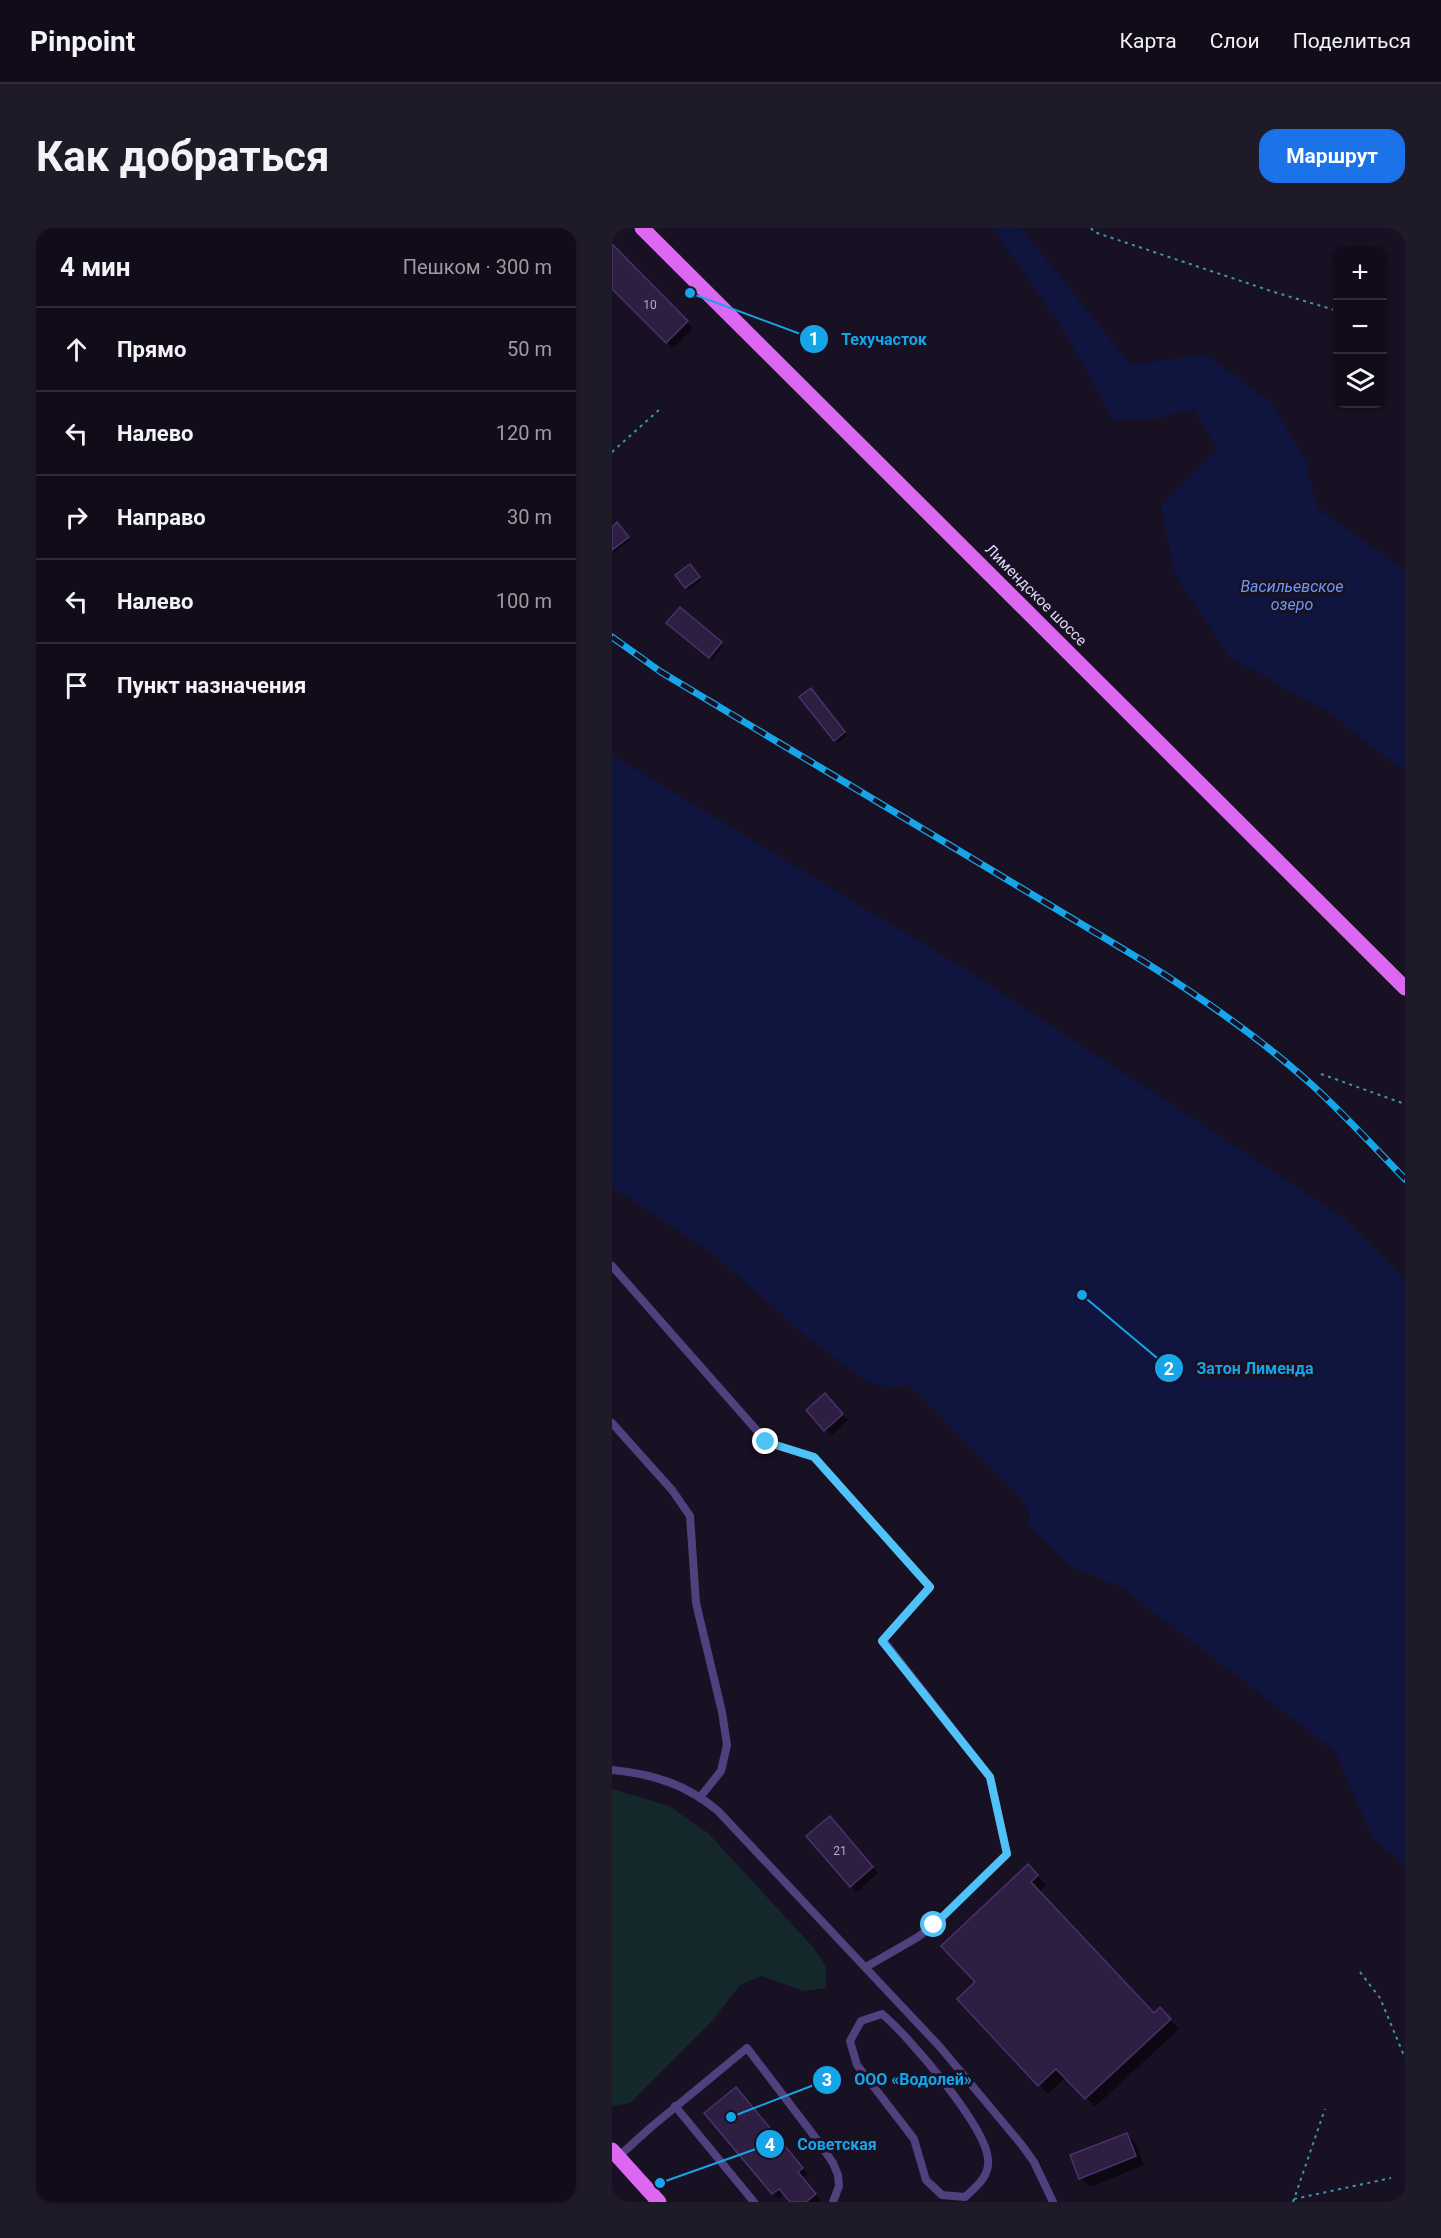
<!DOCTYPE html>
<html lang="ru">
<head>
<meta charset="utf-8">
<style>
  :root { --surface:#120c1a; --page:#1f1a27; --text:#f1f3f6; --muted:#9c9ba2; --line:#312c39; --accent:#1a73e8 }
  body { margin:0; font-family:Roboto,sans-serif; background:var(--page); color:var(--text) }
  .controls { position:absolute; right:18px; top:18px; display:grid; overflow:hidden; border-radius:12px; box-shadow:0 2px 4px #0004 }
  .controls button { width:54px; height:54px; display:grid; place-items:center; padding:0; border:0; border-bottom:2px solid var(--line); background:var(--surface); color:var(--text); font:30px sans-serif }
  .stop { position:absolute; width:18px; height:18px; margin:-14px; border:4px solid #4fc3f7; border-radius:50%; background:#fff }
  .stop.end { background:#4fc3f7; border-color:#fff; box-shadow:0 2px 6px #0008 }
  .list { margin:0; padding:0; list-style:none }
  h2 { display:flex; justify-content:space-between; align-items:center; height:78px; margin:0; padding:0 24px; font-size:26px }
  h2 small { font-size:20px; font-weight:400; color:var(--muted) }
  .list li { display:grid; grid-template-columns:39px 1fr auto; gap:18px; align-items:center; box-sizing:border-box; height:84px; padding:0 24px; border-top:2px solid var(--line) }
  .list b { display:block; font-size:22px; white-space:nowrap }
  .list em { font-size:20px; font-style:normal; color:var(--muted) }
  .icon { flex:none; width:33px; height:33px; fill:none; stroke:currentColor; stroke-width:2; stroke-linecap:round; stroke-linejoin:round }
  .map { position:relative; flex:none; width:793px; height:1974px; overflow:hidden; border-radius:18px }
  header { display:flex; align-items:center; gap:36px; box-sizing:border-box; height:84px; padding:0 30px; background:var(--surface); border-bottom:2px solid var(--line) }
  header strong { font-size:28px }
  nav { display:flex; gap:33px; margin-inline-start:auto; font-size:21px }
  .intro { display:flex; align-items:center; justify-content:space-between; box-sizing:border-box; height:144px; padding:0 36px }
  h1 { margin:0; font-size:42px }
  .button { padding:15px 27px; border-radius:18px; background:var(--accent); color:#fff; font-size:21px; font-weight:700 }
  main { display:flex; gap:36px; padding:0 36px }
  aside { flex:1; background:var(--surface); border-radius:18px; box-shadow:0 2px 4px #0004 }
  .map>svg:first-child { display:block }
  .green { fill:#14282c }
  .water { fill:#0f153e }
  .shadow { fill:#0007 }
  .building { fill:#2d1e42; stroke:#4a326c; stroke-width:1.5 }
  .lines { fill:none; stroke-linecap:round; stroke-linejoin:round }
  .path { stroke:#3a99ab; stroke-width:2; stroke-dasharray:3 4.5; stroke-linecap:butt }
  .service { stroke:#50407e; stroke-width:8 }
  .primary { stroke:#dc67f1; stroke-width:15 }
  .rail-casing { stroke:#15a5e8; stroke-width:7 }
  .rail { stroke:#181023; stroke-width:4.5; stroke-dasharray:14; stroke-linecap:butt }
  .route { stroke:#4fc3f7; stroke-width:8 }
  .labels { text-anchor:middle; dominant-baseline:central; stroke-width:6; stroke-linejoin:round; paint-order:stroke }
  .number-label { font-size:12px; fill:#b5a8cd }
  .street-label { font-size:15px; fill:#e2d6fb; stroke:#181023 }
  .water-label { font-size:16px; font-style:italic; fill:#6e98f2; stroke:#181023 }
  .leader { fill:none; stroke:#15a5e8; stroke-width:2 }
  .callout-dot { fill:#15a5e8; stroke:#181023; stroke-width:2 }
  .mark-label { font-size:18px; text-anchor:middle; font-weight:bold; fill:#fff }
  .callout-label { font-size:16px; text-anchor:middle; font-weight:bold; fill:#15a5e8; stroke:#181023; stroke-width:6; stroke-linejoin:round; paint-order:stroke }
</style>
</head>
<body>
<header>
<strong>Pinpoint</strong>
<nav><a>Карта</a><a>Слои</a><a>Поделиться</a></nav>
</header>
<div class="intro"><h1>Как добраться</h1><a class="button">Маршрут</a></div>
<main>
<aside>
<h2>4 мин<small>Пешком · 300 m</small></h2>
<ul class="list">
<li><svg class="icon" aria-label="ahead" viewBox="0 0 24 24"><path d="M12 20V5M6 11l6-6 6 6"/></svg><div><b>Прямо</b></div><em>50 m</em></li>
<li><svg class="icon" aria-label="left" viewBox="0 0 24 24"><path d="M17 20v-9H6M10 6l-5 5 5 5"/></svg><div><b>Налево</b></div><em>120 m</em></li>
<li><svg class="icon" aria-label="right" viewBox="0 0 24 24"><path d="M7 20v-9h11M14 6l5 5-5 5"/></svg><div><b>Направо</b></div><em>30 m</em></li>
<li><svg class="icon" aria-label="left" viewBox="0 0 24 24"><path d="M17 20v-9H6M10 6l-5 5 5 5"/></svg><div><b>Налево</b></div><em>100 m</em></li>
<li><svg class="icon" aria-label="arrive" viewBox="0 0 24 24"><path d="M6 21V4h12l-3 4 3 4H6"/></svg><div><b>Пункт назначения</b></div></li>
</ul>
</aside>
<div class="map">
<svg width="793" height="1974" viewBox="0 0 793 1974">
  <rect width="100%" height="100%" fill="#181023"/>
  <!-- green -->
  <path class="green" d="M0,1561L57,1578L96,1605L201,1719L214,1738V1760L192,1763L149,1748L128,1757L101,1792L18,1875L0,1878Z"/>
  <!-- water -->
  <path class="water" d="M381,0H409L519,137L594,126L660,175L693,232L706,281L793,342V544L713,482L617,429L562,344L549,278L605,221L582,181L540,191L501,192L453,104Z
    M0,527L358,744L733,991L793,1051V1637L760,1609L723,1523L510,1360L457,1337L416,1297L418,1286L411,1273L298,1157L276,1159L254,1153L196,1110L100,1025L0,959Z"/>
  <!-- shadow -->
  <path class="shadow" d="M0,18L81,100L61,120L0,59Z
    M8,299L18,312L0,326V301Z
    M80,341L89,352L77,362L65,348Z
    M59,398L109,415L111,418L100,432Z
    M201,464L235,507L226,515L189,469Z
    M218,1173L236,1192L219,1208L196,1182Z
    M223,1596L266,1645L245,1664L239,1658Z
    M416,1638L434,1657L427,1664L542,1787L548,1781L567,1801L483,1879L454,1849L436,1866L347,1771L365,1754Z
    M129,1867L196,1946L191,1950L209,1972L207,1974H180L173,1966L167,1971L94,1886Z
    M514,1906L524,1916L532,1937L478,1959L469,1950Z"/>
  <!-- building -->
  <path class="building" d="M0,16L76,93L54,115L0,61Z
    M5,294L17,309L0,322V299Z
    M78,336L88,349L73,360L63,347Z
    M68,379L110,414L97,430L54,395Z
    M199,460L233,504L222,513L187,469Z
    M213,1165L231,1186L212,1203L194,1182Z
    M218,1588L261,1639L238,1659L194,1608Z
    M416,1636L426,1647L419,1654L542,1785L548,1779L559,1791L473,1871L444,1841L426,1858L345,1771L363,1754L329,1718Z
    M124,1859L191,1940L186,1944L204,1966L194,1974H178L167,1961L160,1966L92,1885Z
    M515,1905L524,1928L467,1951L458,1927Z"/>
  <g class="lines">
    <!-- path -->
    <path class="path" d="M479,0L482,4L662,64L726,83
      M0,224L49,180
      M709,846L793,876
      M748,1744L768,1770L793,1830
      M682,1971L779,1950
      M681,1974L713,1881"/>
    <!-- service -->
    <path class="service" d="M0,1038L155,1214L202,1229L318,1359L271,1412L378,1549L395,1626L322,1697L306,1709L254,1739
      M0,1195L60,1262L78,1288L84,1375L110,1484L115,1517L109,1543L89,1568
      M0,1542C41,1546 74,1556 106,1583L328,1819L409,1916L422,1934L441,1974
      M270,1786C297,1808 374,1899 376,1931C378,1948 364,1959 353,1969L330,1967L314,1952L302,1911L245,1837L238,1813L249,1793Z
      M63,1878L142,1974
      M6,1929L38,1900L135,1820L206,1913L221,1935L226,1947L227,1958L221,1974"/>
    <!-- primary -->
    <path class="primary" d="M30,0L793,760
      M0,1922L47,1974"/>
    <defs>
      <path id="rail" d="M0,409L49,444L531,733C590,770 647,809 699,856C732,886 762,919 793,951"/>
    </defs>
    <!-- rail casing -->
    <use href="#rail" class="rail-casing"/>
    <!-- rail -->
    <use href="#rail" class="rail"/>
  </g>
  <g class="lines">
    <!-- route -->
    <path class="route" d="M154,1214L202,1229L318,1359L270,1413L378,1549L395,1626L322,1697"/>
  </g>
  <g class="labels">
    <!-- number labels -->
    <g class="number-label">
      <text x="38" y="77">10</text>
      <text x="228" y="1623">21</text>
    </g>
    <!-- street labels -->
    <g class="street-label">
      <text transform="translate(424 367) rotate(45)">Лимендское шоссе</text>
    </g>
    <!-- water labels -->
    <g class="water-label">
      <text x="680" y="358">Васильевское<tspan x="680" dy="18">озеро</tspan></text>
    </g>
  </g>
  <!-- callouts -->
  <path class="leader" d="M78 65L202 111M470 1067L557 1140M119 1889L215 1852M48 1955L158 1916"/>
  <g class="callout-dot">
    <circle cx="78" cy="65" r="6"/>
    <circle cx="470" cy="1067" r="6"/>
    <circle cx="119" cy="1889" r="6"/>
    <circle cx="48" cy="1955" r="6"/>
    <circle cx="202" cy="111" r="15"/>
    <circle cx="557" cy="1140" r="15"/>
    <circle cx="215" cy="1852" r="15"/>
    <circle cx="158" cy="1916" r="15"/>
  </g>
  <g class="mark-label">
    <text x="202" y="117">1</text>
    <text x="557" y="1147">2</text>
    <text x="215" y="1858">3</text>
    <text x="158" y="1923">4</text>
  </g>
  <g class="callout-label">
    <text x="272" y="117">Техучасток</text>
    <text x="643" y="1146">Затон Лименда</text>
    <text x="301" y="1857">ООО «Водолей»</text>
    <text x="225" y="1922">Советская</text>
  </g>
</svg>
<div class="controls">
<button>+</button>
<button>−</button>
<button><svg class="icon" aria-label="layers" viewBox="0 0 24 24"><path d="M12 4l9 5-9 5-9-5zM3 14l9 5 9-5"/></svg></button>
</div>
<div class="stop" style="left:322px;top:1697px"></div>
<div class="stop end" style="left:154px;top:1214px"></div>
</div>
</main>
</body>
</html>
